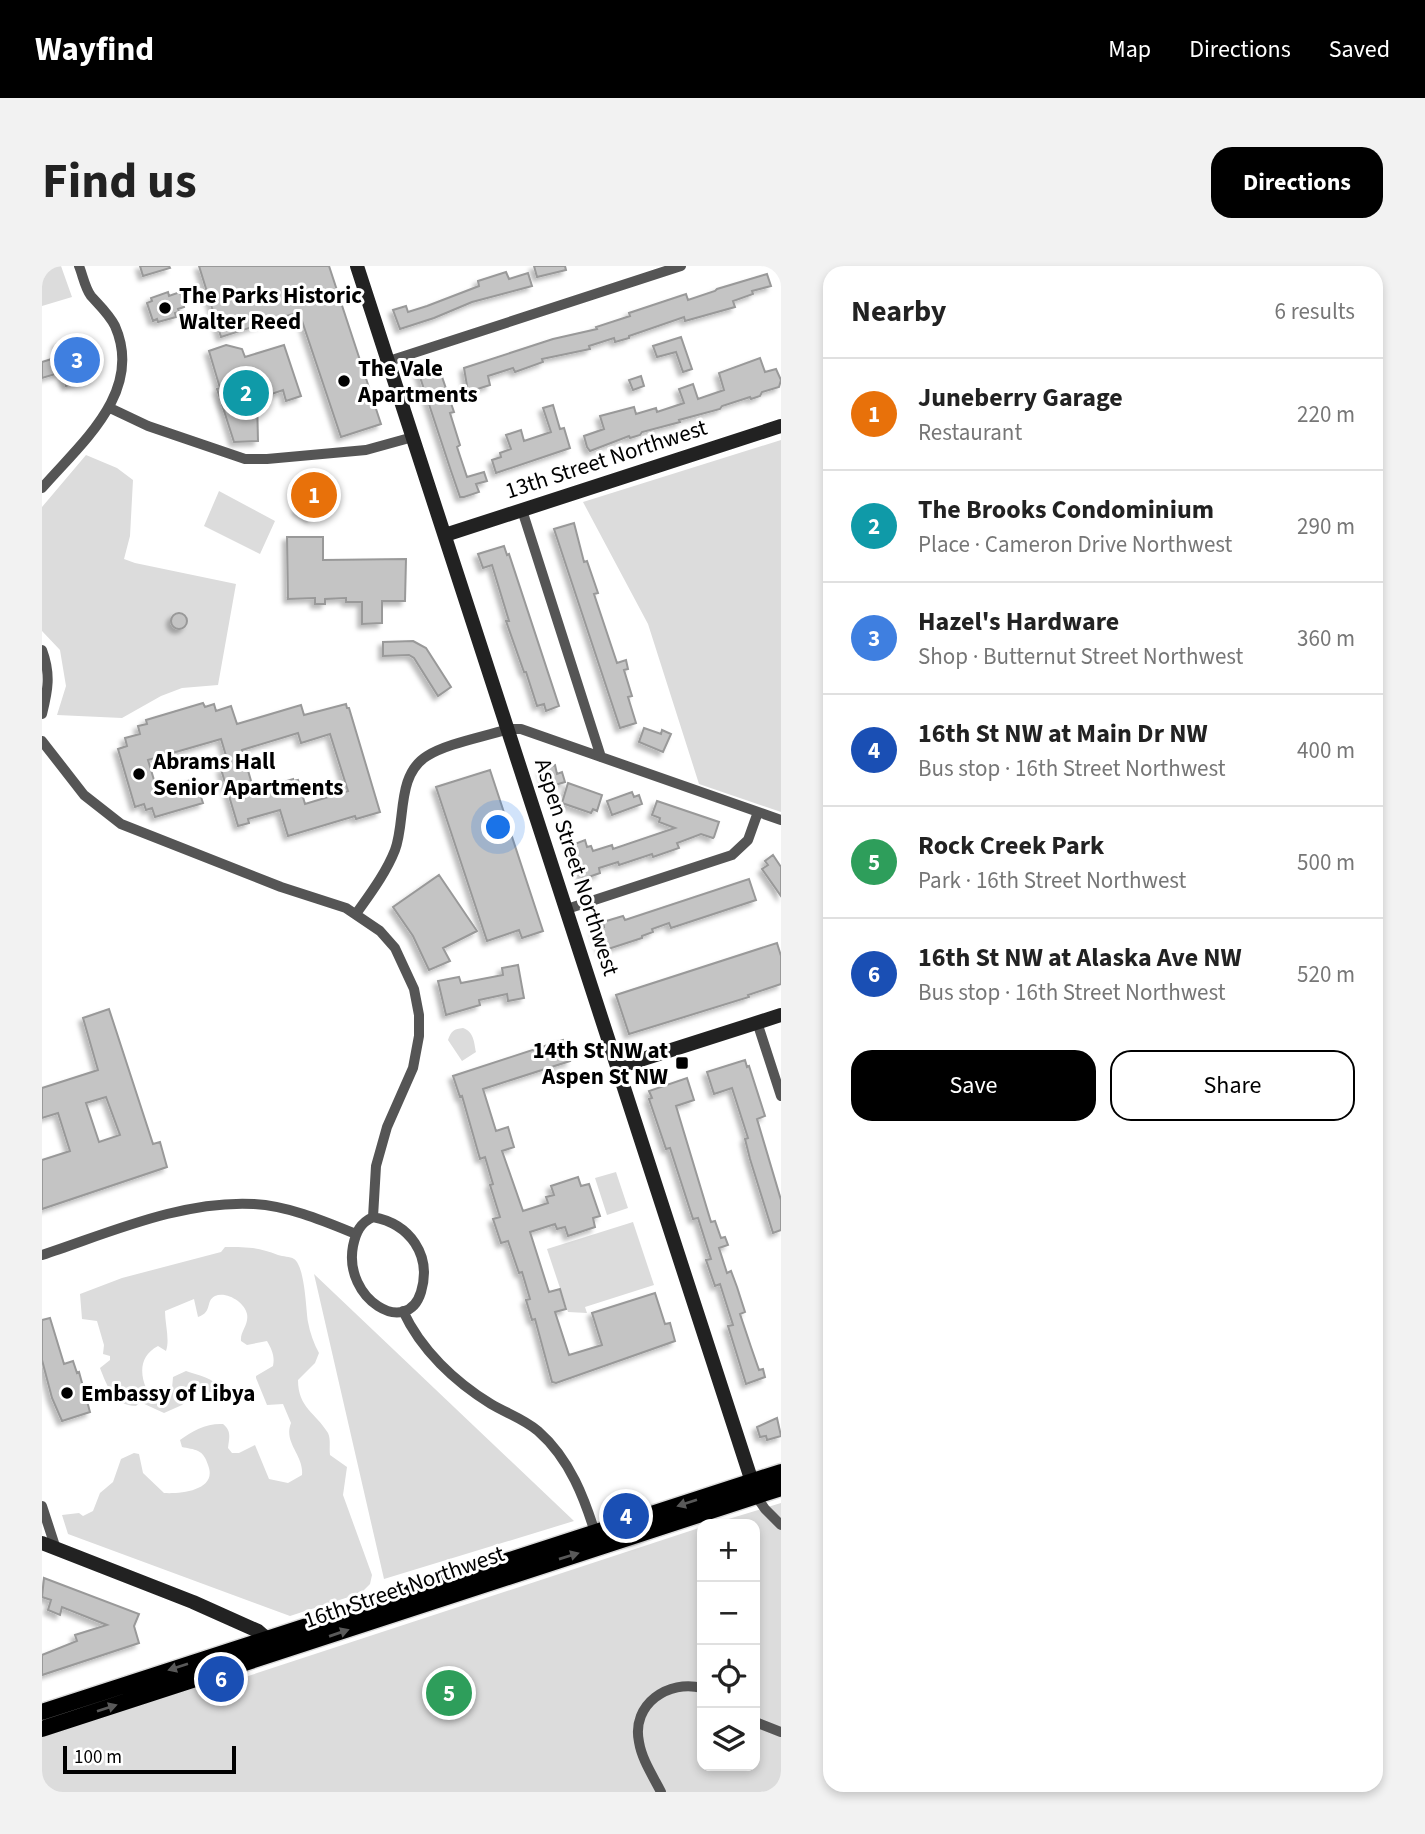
<!DOCTYPE html>
<html lang="en">
<head>
<meta charset="utf-8">
<style>
  :root { --surface:#fff; --page:#f2f2f2; --text:#222; --muted:#767676; --line:#e0e0e0; --accent:#000 }
  body { margin:0; font-family:"Source Sans 3",sans-serif; background:var(--page); color:var(--text) }
  .controls { position:absolute; right:21px; bottom:21px; display:grid; overflow:hidden; border-radius:14px; box-shadow:0 4px 10px #0003 }
  .controls button { width:63px; height:63px; display:grid; place-items:center; padding:0; border:0; border-bottom:2px solid var(--line); background:var(--surface); color:var(--text); font:35px sans-serif }
  .scale { position:absolute; left:21px; bottom:18px; width:173px; box-sizing:border-box; padding-left:7px; border:4px solid #000; border-top:0; font-size:19px; line-height:24px; white-space:nowrap; color:#000; -webkit-text-stroke:5px #fff; paint-order:stroke }
  .you { position:absolute; left:457px; top:562px; width:24px; height:24px; margin:-18px; border:5px solid #fff; border-radius:50%; background:#1a73e8; box-shadow:0 0 0 10px #1a73e833 }
  .badge { display:grid; place-items:center; width:46px; height:46px; border-radius:50%; background:var(--accent); color:#fff; font-size:23px; font-weight:700 }
  .pin { position:absolute; translate:-50% -50%; border:4px solid #fff; box-shadow:0 2px 7px #0006 }
  .list { margin:0; padding:0; list-style:none }
  h2 { display:flex; justify-content:space-between; align-items:center; height:91px; margin:0; padding:0 28px; font-size:30px }
  h2 small { font-size:23px; font-weight:400; color:var(--muted) }
  .list li { display:grid; grid-template-columns:46px 1fr auto; gap:21px; align-items:center; box-sizing:border-box; height:112px; padding:0 28px; border-top:2px solid var(--line) }
  .list b { display:block; font-size:26px; white-space:nowrap }
  .list p { margin:0; font-size:23px; white-space:nowrap; color:var(--muted) }
  .list em { font-size:23px; font-style:normal; color:var(--muted) }
  .actions { display:flex; gap:14px; padding:21px 28px }
  .actions a { flex:1; padding:16px 0; border:2px solid var(--accent); border-radius:21px; text-align:center; font-size:24px; color:var(--accent) }
  .actions .main { background:var(--accent); color:#fff }
  .icon { flex:none; width:38px; height:38px; fill:none; stroke:currentColor; stroke-width:2; stroke-linecap:round; stroke-linejoin:round }
  .map { position:relative; flex:none; width:739px; height:1526px; overflow:hidden; border-radius:21px }
  header { display:flex; align-items:center; gap:42px; box-sizing:border-box; height:98px; padding:0 35px; background:var(--accent); color:#fff }
  header strong { font-size:33px }
  nav { display:flex; gap:38px; margin-inline-start:auto; font-size:24px }
  .intro { display:flex; align-items:center; justify-content:space-between; box-sizing:border-box; height:168px; padding:0 42px }
  h1 { margin:0; font-size:49px }
  .button { padding:18px 32px; border-radius:21px; background:var(--accent); color:#fff; font-size:24px; font-weight:700 }
  main { display:flex; gap:42px; padding:0 42px }
  aside { flex:1; background:var(--surface); border-radius:21px; box-shadow:0 4px 10px #0003 }
  .map>svg:first-child { display:block }
  .green { fill:#dcdcdc }
  .building { fill:#c4c4c4; stroke:#999; stroke-width:2; fill-rule:evenodd; filter:url(#shadow) }
  .lines { fill:none; stroke-linecap:round; stroke-linejoin:round }
  .primary-casing { stroke:#dbdbdb; stroke-width:19 }
  .street { stroke:#555; stroke-width:10 }
  .secondary { stroke:#222; stroke-width:14 }
  .primary { stroke:#000; stroke-width:16 }
  .oneway { fill:#595959 }
  .poi-dot { fill:#000; stroke:#fff; stroke-width:2.5 }
  .labels { text-anchor:middle; dominant-baseline:central; stroke-width:6; stroke-linejoin:round; paint-order:stroke }
  .poi-label { font-size:23px; font-weight:bold; fill:#000; stroke:#fff; text-anchor:start }
  .street-label { font-size:23px; fill:#000; stroke:#fff }
</style>
</head>
<body>
<header>
<strong>Wayfind</strong>
<nav><a>Map</a><a>Directions</a><a>Saved</a></nav>
</header>
<div class="intro"><h1>Find us</h1><a class="button">Directions</a></div>
<main>
<div class="map">
<svg width="739" height="1526" viewBox="0 0 739 1526">
  <defs>
    <filter id="shadow"><feDropShadow dx="-4" dy="4" stdDeviation="2" flood-color="#0004"/></filter>
  </defs>
  <rect width="100%" height="100%" fill="#fff"/>
  <!-- green -->
  <path class="green" d="M0,0H19L30,31L0,40Z
    M739,174V546L657,518L606,358L541,236Z
    M44,189L75,202L91,214L88,270L82,293L93,297L194,318L176,419L140,422L119,430L80,452L15,449L24,420L18,384L0,365V241Z
    M177,225L233,255L218,288L162,260Z
    M421,762C432,766 432,776 434,786L420,795L406,774C409,765 412,763 421,762Z
    M574,906L586,942L565,949L553,912Z
    M591,956L612,1019L543,1041L545,1047L526,1046L505,983Z
    M183,981C205,981 216,981 236,989C241,991 248,990 252,993C263,1000 264,1044 266,1056C268,1067 272,1078 277,1087L273,1097L256,1114C256,1142 274,1147 286,1167C289,1173 287,1182 288,1189L305,1201L301,1229L330,1309L328,1318L319,1327L248,1350L26,1268L20,1249L37,1247L41,1250L51,1245L58,1227L71,1216L79,1193L92,1187L97,1188L101,1207L122,1227C140,1228 176,1224 166,1199C164,1193 162,1188 156,1185C152,1183 145,1182 140,1181L138,1174C150,1165 165,1157 181,1158C190,1165 187,1172 186,1182L190,1187H197L213,1179L227,1213L246,1217L260,1209C262,1189 241,1177 249,1157L241,1138L225,1139L214,1112V1110L231,1100C233,1090 230,1084 225,1075L205,1079L199,1075C198,1065 207,1059 205,1048C203,1037 185,1025 173,1030C163,1035 171,1046 156,1051L152,1033L123,1045C123,1058 128,1074 124,1085L116,1080C99,1089 97,1105 104,1122L124,1126L130,1123L131,1111L144,1105C158,1110 170,1111 180,1124L176,1128L156,1123L140,1139L122,1147L98,1136L94,1140C72,1140 65,1120 58,1102L68,1094V1090L61,1088L62,1079L55,1055L40,1053L38,1028L80,1012L179,986Z
    M272,1008L532,1255L342,1313Z
    M739,1237V1526H0V1472L179,1414L188,1411L197,1413L660,1261V1500H713V1258H670Z"/>
  <!-- building -->
  <path class="building" d="M98,0H127L128,2L101,10Z
    M157,0H287L339,158L299,171L257,46L179,71Z
    M492,0H523L524,4L495,11Z
    M464,6L467,13L486,7L490,20L430,36L392,52L358,63L351,44L364,40L366,46L385,40L437,20L436,15Z
    M725,8L729,20L710,25L711,28L691,35L693,41L643,55L642,51L587,70V72L573,76L572,72L547,80L548,83L500,93L501,96L473,106L471,102L446,110L448,119L426,126L422,102L511,73L555,63L554,61L588,50L587,47L644,28L646,34L673,25L675,23Z
    M126,26L127,30L138,26L142,41L136,43L137,46L133,47L134,51L116,56L115,53L111,55L105,37L110,35L109,32Z
    M37,69L41,81L45,80L51,98L47,99L51,111L24,120L20,106L0,112V96L19,90L15,78Z
    M639,71L650,103L641,106L634,86L615,91L611,80Z
    M184,79L200,83L203,91L242,79L259,130L244,135L241,124L215,133L216,175L192,176L175,123L178,122L167,85Z
    M718,92L723,106L734,103L739,114L737,121L720,126L718,130L709,133L708,131L680,140L678,143L637,154L638,156L600,166L598,169L588,172L587,170L548,185L545,181L542,170L562,163L558,150L592,141L594,148L614,142L615,146L642,137L637,123L651,118L656,133L682,124L677,107Z
    M389,101L391,107L398,105L412,146L408,147L418,179L415,181L425,211L442,206L445,215L434,218L437,226L422,231H418L409,205L376,105Z
    M599,110L602,120L591,124L587,114Z
    M511,139L518,163L522,162L528,182L454,207L450,194L459,191L458,187L469,183L464,169L479,164L482,175L509,166L501,142Z
    M276,208L289,216L269,252L255,244Z
    M532,257L542,296L545,295L556,327L552,328L575,397L584,394L586,403L582,404L590,430L586,431L594,457L578,462L512,263Z
    M245,271H281V294L364,293L363,335H340V357L320,358V336H304V332L283,333V338H273V332L246,333Z
    M462,280L465,289L467,288L517,440L504,445L502,438L495,440L484,406H482L464,355H467L450,299L441,302L436,288Z
    M129 355a8 8 0 1 1 16 0a8 8 0 1 1-16 0Z
    M371,375L384,382L409,421L396,430L372,392L367,389L341,390V376Z
    M161,437L163,441L172,438L174,445L189,440L195,458L259,439L262,449L304,438L305,442H307L338,546L314,553L313,550L246,570L238,544L206,553L207,557L196,560L179,503L187,500L179,473L106,494L115,524L149,514L151,524L156,522L161,537L113,551L110,542L104,544L102,538L93,541L76,483L85,480L83,472L98,468L96,460L105,458L104,454ZM256,467L259,477L288,468L306,525L263,538L256,514L251,515V513L212,525L200,484Z
    M602,462L619,468L620,464L629,468L621,486L597,476Z
    M513,499L515,508L520,506L523,516L513,519L511,515L504,517L500,504Z
    M448,504L501,665L480,672L477,664L445,675L394,521Z
    M526,517L560,529L555,545L551,543L549,547L520,537Z
    M590,526L592,531L597,529L600,538L570,549L565,535Z
    M615,535L677,556L672,571L671,572L659,568L635,577L637,582L611,591L610,588L577,599L576,596L557,602L558,607L541,613L530,579L543,574L545,581L549,580L551,585L570,579L571,583L633,562L617,556L618,552L610,549Z
    M731,589L739,601V630L720,603L726,599L723,595Z
    M397,609L435,665L401,682L408,695L387,704L371,670L351,641Z
    M707,613L714,634L629,662L627,657L610,663L611,666L600,670V672L560,685L553,664L562,661L561,656L581,650L583,654Z
    M735,677L739,690V718L706,729L707,731L587,768L574,729Z
    M476,699L482,732L466,735L465,728L437,734L438,739L404,749L396,715L417,711L419,717L461,709L460,702Z
    M67,743L111,878L118,876L125,901L0,943V894L28,885L16,847L0,852V822L56,804L41,752ZM64,831L78,869L57,876L44,837Z
    M521,774L528,795L441,823L454,865L466,861L472,881L460,885L481,945L506,937L504,931L512,929L509,920L536,911L539,920L547,918L558,950L551,952L553,961L526,970L523,961L515,963L513,958L488,966L507,1026L518,1023L524,1043L513,1046L527,1089L560,1079L550,1047L613,1027L623,1058L628,1057L633,1075L514,1117L510,1116L493,1053L490,1054L484,1034L488,1033L480,1006L477,1007L466,975L459,977L451,953L458,951L448,919L451,918L443,891L438,893L420,830L418,831L411,810Z
    M703,794L705,801L707,800L723,850L715,853L739,934V964L731,967L708,893L703,873L706,872L690,822L672,828L665,806Z
    M645,812L652,834L634,840L669,956L673,955L679,972L683,971L686,979L677,982L685,1007L689,1005L695,1021L703,1046L698,1048L709,1081L717,1104L721,1103L723,1111L704,1118L686,1060L691,1059L678,1018L673,1020L664,994L669,993L656,952L651,953L628,882L624,883L607,833L610,832L607,825Z
    M8,1052L22,1098L31,1095L35,1107L37,1106L48,1146L20,1155L10,1132L0,1094V1054Z
    M735,1152L739,1170L725,1174L724,1170L718,1171L715,1161Z
    M2,1312L97,1348L92,1360L97,1377L0,1409V1389L35,1375L33,1369L65,1359L20,1341L18,1349L6,1344L9,1334L0,1331Z"/>
  <g class="lines">
    <defs>
      <path id="primary" d="M0,1446L739,1206
        M0,1463L739,1222"/>
    </defs>
    <!-- primary casing -->
    <use href="#primary" class="primary-casing"/>
    <!-- street -->
    <path class="street" d="M347,95L639,0
      M68,142L106,160L203,193H225L324,184L371,171
      M0,222C39,177 102,126 73,60C67,48 58,40 49,30C43,22 41,10 37,0
      M480,244L559,491
      M0,384C9,408 6,424 0,448
      M0,475L42,529L79,558L239,621L304,642L338,665L353,682L372,723L377,749V770L371,802L345,861L334,900L331,951
      M525,643L690,589L706,574L716,546
      M314,648C328,628 344,607 353,584C364,555 354,509 385,490C406,477 442,471 466,463H479L739,554
      M715,756L739,830
      M331,951C368,958 390,989 379,1026C365,1072 301,1033 311,980C314,966 318,957 331,951Z
      M0,989C67,967 140,934 212,938C247,940 282,955 314,968
      M361,1045C379,1084 413,1116 449,1138C464,1147 482,1153 496,1165C528,1193 543,1233 555,1273
      M714,1230L723,1243L739,1259
      M0,1240L14,1283
      M713,1456L739,1466
      M619,1526C611,1510 600,1494 597,1476C589,1438 627,1413 660,1422"/>
    <!-- secondary -->
    <path class="secondary" d="M315,0L713,1225
      M403,269L739,160
      M576,801L739,749
      M0,1277L151,1336L216,1365L224,1372L229,1381"/>
    <!-- primary -->
    <use href="#primary" class="primary"/>
  </g>
  <!-- one-way arrows -->
  <defs><path id="oneway-solid" d="M-6-.8H1V-3.2L6.5 0L1 3.2V.8H-6Z" transform="scale(1.75)"/></defs>
  <g class="oneway">
    <use href="#oneway-solid" transform="translate(645 1237) rotate(162)"/>
    <use href="#oneway-solid" transform="translate(527 1290) rotate(-17)"/>
    <use href="#oneway-solid" transform="translate(297 1367) rotate(-19)"/>
    <use href="#oneway-solid" transform="translate(136 1401) rotate(162)"/>
    <use href="#oneway-solid" transform="translate(65 1442) rotate(-18)"/>
  </g>
  <!-- markers -->
  <g class="poi-dot">
    <circle cx="123" cy="42" r="7"/>
    <circle cx="302" cy="115" r="7"/>
    <circle cx="97" cy="508" r="7"/>
    <rect x="633" y="790" width="14" height="14" rx="3.5"/>
    <circle cx="25" cy="1127" r="7"/>
  </g>
  <g class="labels">
    <!-- poi labels -->
    <g class="poi-label">
      <text x="137" y="29">The Parks Historic<tspan x="137" dy="26">Walter Reed</tspan></text>
      <text x="316" y="102">The Vale<tspan x="316" dy="26">Apartments</tspan></text>
      <text x="111" y="495">Abrams Hall<tspan x="111" dy="26">Senior Apartments</tspan></text>
      <text x="626" y="784" text-anchor="end">14th St NW at<tspan x="626" dy="26">Aspen St NW</tspan></text>
      <text x="39" y="1127">Embassy of Libya</text>
    </g>
    <!-- street labels -->
    <g class="street-label">
      <text transform="translate(564 193) rotate(-18)">13th Street Northwest</text>
      <text transform="translate(535 601) rotate(72)">Aspen Street Northwest</text>
      <text transform="translate(362 1321) rotate(-19)">16th Street Northwest</text>
    </g>
  </g>
</svg>
<div class="controls">
<button>+</button>
<button>−</button>
<button><svg class="icon" aria-label="locate" viewBox="0 0 24 24"><circle cx="12" cy="12" r="6"/><path d="M12 2v4M12 18v4M2 12h4M18 12h4"/></svg></button>
<button><svg class="icon" aria-label="layers" viewBox="0 0 24 24"><path d="M12 4l9 5-9 5-9-5zM3 14l9 5 9-5"/></svg></button>
</div>
<div class="scale">100 m</div>
<div class="you"></div>
<div class="pin badge" style="left:272px;top:229px;background:#e8710a">1</div>
<div class="pin badge" style="left:204px;top:127px;background:#0f9aa8">2</div>
<div class="pin badge" style="left:35px;top:94px;background:#3f7fe0">3</div>
<div class="pin badge" style="left:584px;top:1250px;background:#1a4fb4">4</div>
<div class="pin badge" style="left:407px;top:1427px;background:#2e9e5b">5</div>
<div class="pin badge" style="left:179px;top:1413px;background:#1a4fb4">6</div>
</div>
<aside>
<h2>Nearby<small>6 results</small></h2>
<ul class="list">
<li><span class="badge" style="background:#e8710a">1</span><div><b>Juneberry Garage</b><p>Restaurant</p></div><em>220 m</em></li>
<li><span class="badge" style="background:#0f9aa8">2</span><div><b>The Brooks Condominium</b><p>Place · Cameron Drive Northwest</p></div><em>290 m</em></li>
<li><span class="badge" style="background:#3f7fe0">3</span><div><b>Hazel's Hardware</b><p>Shop · Butternut Street Northwest</p></div><em>360 m</em></li>
<li><span class="badge" style="background:#1a4fb4">4</span><div><b>16th St NW at Main Dr NW</b><p>Bus stop · 16th Street Northwest</p></div><em>400 m</em></li>
<li><span class="badge" style="background:#2e9e5b">5</span><div><b>Rock Creek Park</b><p>Park · 16th Street Northwest</p></div><em>500 m</em></li>
<li><span class="badge" style="background:#1a4fb4">6</span><div><b>16th St NW at Alaska Ave NW</b><p>Bus stop · 16th Street Northwest</p></div><em>520 m</em></li>
</ul>
<div class="actions"><a class="main">Save</a><a>Share</a></div>
</aside>
</main>
</body>
</html>
